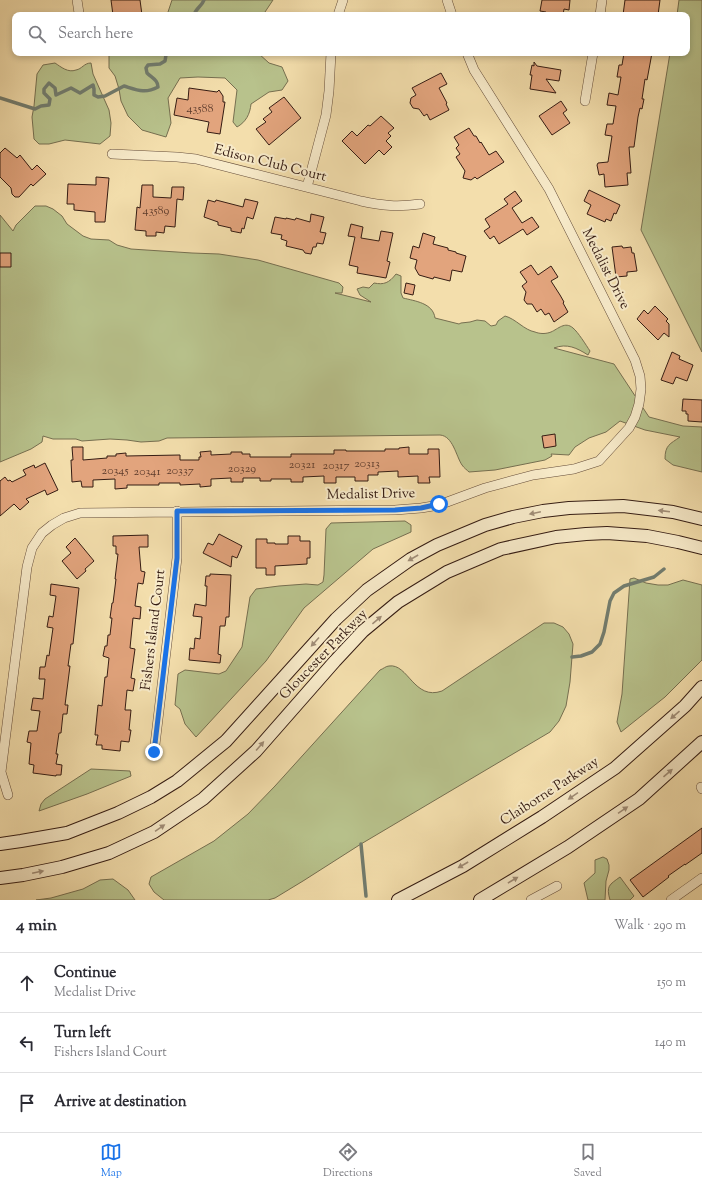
<!DOCTYPE html>
<html lang="en">
<head>
<meta charset="utf-8">
<style>
  :root { --surface:#fff; --page:#f2f2f3; --text:#2b2b33; --muted:#7c7c81; --line:#e1e1e2; --accent:#1a73e8 }
  body { margin:0; font-family:"Sorts Mill Goudy",serif; background:var(--page); color:var(--text) }
  .stop { position:absolute; width:12px; height:12px; margin:-9px; border:3px solid #1a73e8; border-radius:50%; background:#fff }
  .stop.end { background:#1a73e8; border-color:#fff; box-shadow:0 1px 4px #0008 }
  .list { margin:0; padding:0; list-style:none }
  h2 { display:flex; justify-content:space-between; align-items:center; height:52px; margin:0; padding:0 16px; font-size:17px }
  h2 small { font-size:13px; font-weight:400; color:var(--muted) }
  .list li { display:grid; grid-template-columns:26px 1fr auto; gap:12px; align-items:center; box-sizing:border-box; height:60px; padding:0 16px; border-top:1px solid var(--line) }
  .list b { display:block; font-size:15px; white-space:nowrap }
  .list p { margin:0; font-size:13px; white-space:nowrap; color:var(--muted) }
  .list em { font-size:13px; font-style:normal; color:var(--muted) }
  .icon { flex:none; width:22px; height:22px; fill:none; stroke:currentColor; stroke-width:2; stroke-linecap:round; stroke-linejoin:round }
  .map { position:relative; flex:none; width:702px; height:900px; overflow:hidden }
  .search { position:absolute; background:var(--surface); box-shadow:0 2px 6px #0003; left:12px; right:12px; top:12px; height:44px; display:flex; align-items:center; gap:10px; box-sizing:border-box; padding:0 14px; border-radius:8px; color:var(--muted); font-size:15px }
  .sheet { height:232px; background:var(--surface) }
  nav { display:flex; justify-content:space-around; align-items:center; box-sizing:border-box; height:56px; border-top:1px solid var(--line); background:var(--surface); font-size:11px; color:var(--muted) }
  nav a { display:grid; justify-items:center; gap:2px }
  nav .on { color:var(--accent) }
  .map>svg:first-child { display:block }
  .green { fill:#b8c28c; stroke:#766f50 }
  .lines { fill:none; stroke-linecap:round; stroke-linejoin:round }
  .stream { stroke:#727c6e; stroke-width:3.5 }
  .building { fill:#e2a47d; stroke:#351c13 }
  .street-casing { stroke:#644c39; stroke-width:10 }
  .secondary-casing { stroke:#351c13; stroke-width:14 }
  .street { stroke:#f7eac9; stroke-width:9 }
  .secondary { stroke:#f7eac9; stroke-width:12 }
  .oneway { fill:#a08d77 }
  .route { stroke:#1a73e8; stroke-width:5 }
  .labels { text-anchor:middle; dominant-baseline:central; stroke-width:4; stroke-linejoin:round; paint-order:stroke }
  .number-label { font-size:12px; fill:#603e2e }
  .street-label { font-size:14px; fill:#351c13; stroke:#f7eac9 }
</style>
</head>
<body>
<div class="map">
<svg width="702" height="900" viewBox="0 0 702 900">
  <rect width="100%" height="100%" fill="#f3deac"/>
  <filter id="stains"><feTurbulence type="fractalNoise" baseFrequency=".005" numOctaves="4"/><feColorMatrix values="0 0 0 0 .2 0 0 0 0 .09 0 0 0 0 .02 0 0 0 .5 -.17"/></filter>
  <radialGradient id="worn" r=".72"><stop offset=".6" stop-color="#630" stop-opacity="0"/><stop offset="1" stop-color="#630" stop-opacity=".3"/></radialGradient>
  <!-- green -->
  <path class="green" d="M172,0H273L263,15H167Z
    M679,0H702V352L641,230L670,53H687V15H677Z
    M111,53H258L269,63L282,67L288,81L282,90L269,92L251,104C250,114 246,122 237,127L233,122L237,90L225,78L198,77L180,78L168,98L171,123L166,137L142,130L128,116L121,101L119,89L115,76L109,68V56Z
    M55,63C61,67 68,73 76,70C82,69 84,63 91,63L93,74L109,110L111,123L110,136L100,144L65,140L49,144H39L34,139L32,117L34,106L37,74L43,65Z
    M35,206H46L53,209L62,216L67,224L83,236L91,239L109,240L117,245L131,249L192,253L219,254L258,260L339,283L343,287L342,293H335L371,302L360,295L357,289L363,287L369,288L374,283C384,285 389,283 396,274L401,276V293L403,298C415,301 433,303 435,318L459,324L461,323L470,322L477,320L485,321L491,326L496,325L498,321L505,316C516,319 524,330 535,332C540,334 546,334 551,332C558,329 565,321 573,328C578,332 586,345 590,351L588,355C577,348 567,343 554,348L614,364L649,417L683,426L702,427V472L673,465L665,459C665,445 670,444 680,437L645,430L620,421L606,432L589,438L575,447L569,455L551,454L552,456L545,460L495,470L469,472C467,470 464,468 462,465C456,456 453,436 440,435L167,438L159,441L141,442L127,440L110,439L82,441L76,439H53L43,436L42,442L31,449L0,462V215L13,231L16,225Z
    M405,521L411,525V532L373,549L304,608L266,661L196,737L185,724L180,709L175,705L178,674L185,670L219,674L226,671L242,647L250,597L256,589L279,586L306,584L318,585L323,582L324,575L326,529L331,523Z
    M634,578L646,583L658,585H668L683,580L702,585V660L665,697L621,732L617,722L622,694L630,579Z
    M544,623H554L563,627L569,634L573,644L570,682L566,706L559,721L550,732L361,844L303,881L275,898L268,900H164L154,892L149,884L151,877L214,841L248,814L275,786L380,670C383,669 386,666 389,666C408,663 414,701 442,691Z
    M91,769L130,771L131,776L87,794L39,811L41,804L45,799Z
    M603,857L607,859L609,865V870L606,881L605,900H588L584,883L595,873V860Z
    M620,877L634,896L630,900H610C606,886 609,885 620,877Z
    M113,879L128,890L135,900H36L51,898L83,889L100,880Z"/>
  <g class="lines">
    <!-- stream -->
    <path class="stream" d="M194,15C196,8 202,6 204,0
      M0,98L35,109L41,106L49,105L50,99L44,93V89L49,83L55,88L56,95L71,88L80,93L93,85L94,89V95L98,97L105,96L124,86C137,90 145,94 158,87C158,80 152,78 147,73L146,68L148,65L160,64L165,61L166,55L165,53
      M572,657L581,656L592,652L600,644L604,632L610,601L614,593L624,586L654,577L664,569
      M361,844L366,896"/>
  </g>
  <!-- building -->
  <path class="building" d="M111,0H140L142,15H113Z
    M542,0H570L569,10L564,9L563,15H546V12L540,11Z
    M625,0H660L658,15H623Z
    M624,53H652L647,80L645,79L642,99H644L642,109L640,108L638,117L634,147H629L631,173H627L628,185L605,187L604,174L599,175L597,165L598,163L608,162L612,136L605,135L607,124H613L616,106L607,105L609,93L618,95L621,77H617L619,65H622Z
    M534,62L537,66L561,70L559,81L546,79L556,93L530,89L532,75H530L532,65L534,66Z
    M441,73L447,84L439,88L447,103L446,104L449,110L430,120L427,114L424,116L419,109L413,108L410,103L411,98L416,95L412,88Z
    M189,88L217,92L219,90L223,96V102H225L220,134L207,132L209,122L174,115L177,98L188,100Z
    M284,97L301,118L269,145L256,129L266,122L263,119L272,112L269,108Z
    M561,101L567,110L563,113L570,123L552,135L539,116Z
    M381,116L394,128L388,133L391,136L386,141L392,147L384,155L379,150L365,164L342,141L352,131L357,136L368,125L370,126Z
    M469,128L474,136H476L480,143L481,142L489,155L496,151L504,162L477,179L475,177L471,180L463,178L465,171L456,157L460,154L456,148L459,145L454,137Z
    M5,148L17,158L20,155L32,170L37,165L46,174L33,186L31,184L19,197H15L12,194L11,188L0,177V153Z
    M96,177L109,178L105,222H95V212L74,210V204H67L68,184L96,185Z
    M142,185H153V197L171,198L172,187H184L183,200L177,199L175,227L165,226L164,233L156,232V236H146V231L135,230L137,207L140,208Z
    M589,190L620,205L616,214L614,213L611,221L606,219L605,222L587,214L591,205L584,201Z
    M515,191L522,201L512,208L522,223L532,217L539,227L527,235L523,229L499,244L494,236L490,239L484,231L490,227L485,219L508,204L504,199Z
    M245,199L258,202L253,219L247,217L244,229L242,228L241,233L231,231V228L218,225V222L204,217L208,200L215,202L216,200L243,207Z
    M311,214L324,217L320,232L326,233L323,244L317,243L316,247H313L311,254L305,253L303,250L286,246L287,241L281,239L282,235L271,233L275,217L286,219V218L295,220L296,218L310,222Z
    M351,224L363,227L361,238L379,241L381,231L393,233L387,261L390,262L386,278L357,273L358,267L349,265L355,237L348,236Z
    M423,233L435,237L433,244L448,248V250L456,252V253L466,256L462,272L452,270L450,281L434,277L433,279L419,275L415,268L417,260L410,258L413,246L419,248Z
    M622,246L623,248L631,247L632,253H634L637,271L627,272V276L616,277L612,247Z
    M0,253H11V267H0Z
    M531,265L538,275L551,266L558,277L551,281L560,295L564,302L563,303L568,312L554,322L549,313L545,315L541,309L537,312L532,304H527L524,300L526,292L522,286L527,282L520,272Z
    M406,283L415,285L413,295L404,293Z
    M655,306L668,319L666,321L669,324V337L664,333L658,340L637,319L644,310L648,314Z
    M672,352L680,356L679,359L693,365L687,381L676,377L673,384L661,380Z
    M683,399L702,400V422L688,421V414H686V411H682Z
    M555,434L556,446L544,448L542,436Z
    M72,447H83V460L107,458V456H116V454L126,453V456L180,455V460H199V457H201L200,452L211,451V455L231,454V452H242V454H250V457H291V454H334V450H346V451H385V449H399V448L409,447V454H428V449H439L440,477H429L430,483H418V476L398,477V471L378,472V475H368V481H355V477H336V483H324V476L303,477V482H291V479H271V481H260V478H243V482H231V478L211,479V486L200,487V484L180,485V483H159V485H127V488L115,489V479L93,480V487H82L81,481L72,482L71,460H73Z
    M45,463L58,490L47,495L45,490L26,499L29,502L20,510L14,504L0,516V481L5,477L8,481L10,480L12,482L26,475L23,470L34,465L35,468Z
    M219,534L242,546L237,558L232,556L231,567L203,553L208,543L213,545Z
    M148,535V547H139L141,571L145,572L143,584L138,583L135,606L141,607L140,619L133,618L130,648L135,649L131,678L135,679L133,691L127,690L125,710H131L129,730H131L129,742L121,741L120,751L102,749V745H96L98,735H95L98,705L102,706L105,677H107L109,658L103,656L105,646H107L108,635H110L112,618H110L112,603H113L116,579H115L118,554H116V546H113V536Z
    M288,536H300V541H310V558H307V564L275,566V575H266V568H256V539H267V543H275V544H288Z
    M75,538L94,561L85,569L86,571L77,579L62,561L71,553L66,547Z
    M210,574L231,575L229,617H226L225,626H220L218,654L221,655L220,663L189,660L190,648L194,649L195,638L200,639L202,617L193,616L195,604L206,606L207,586H205L206,576H210Z
    M51,584L79,588L73,644H71L68,666H70L65,705H68L67,714H63L61,733H59L56,754H58L56,764L62,765L61,775H56V776L33,773L34,765L29,764L31,743L27,742L29,731H37L40,711L31,710L33,698L43,699L45,679H39L40,667H45L47,655L49,656L53,628L47,627L49,616L53,617L56,596L50,595Z
    M702,828V853L685,865V864L668,876L669,877L643,897L630,880Z"/>
  <g class="lines">
    <defs>
      <path id="street" d="M77,0L79,13
        M447,0L452,15
        M338,15L343,0
        M600,15L602,0
        M585,101L593,53
        M112,154L177,157L196,159L361,201C383,206 398,207 420,204
        M307,187L326,115L329,91L331,53
        M154,753L177,558V511
        M701,787L702,789
        M8,795L1,772L27,567L32,548L42,533L52,525L64,518L80,513L395,510L421,508L439,505L485,488L533,475L574,469L599,461L629,428L635,417L639,404L641,389L640,376L635,360L549,189L486,89L474,70L467,53
        M531,900L557,886
        M671,900L702,878"/>
      <path id="secondary" d="M0,844L21,841L67,833L118,813L151,797L177,781L226,741L336,619L367,590L411,559L437,545L485,525L513,517L543,511L569,508L623,506L673,512L702,519
        M0,878L23,875L62,867L109,853L154,832L203,799L256,751L335,661L363,631L398,602L447,572L501,549L556,537L586,534L607,533L647,536L678,542L702,548
        M398,900L463,866L542,817L615,768L685,706L702,687
        M480,900L568,847L639,799L702,742"/>
    </defs>
    <!-- street casing -->
    <use href="#street" class="street-casing"/>
    <!-- secondary casing -->
    <use href="#secondary" class="secondary-casing"/>
    <!-- street -->
    <use href="#street" class="street"/>
    <!-- secondary -->
    <use href="#secondary" class="secondary"/>
  </g>
  <!-- one-way arrows -->
  <defs><path id="oneway-solid" d="M-6-.8H1V-3.2L6.5 0L1 3.2V.8H-6Z"/></defs>
  <g class="oneway">
    <use href="#oneway-solid" transform="translate(664 511) rotate(-173)"/>
    <use href="#oneway-solid" transform="translate(535 513) rotate(168)"/>
    <use href="#oneway-solid" transform="translate(413 558) rotate(150)"/>
    <use href="#oneway-solid" transform="translate(377 620) rotate(-40)"/>
    <use href="#oneway-solid" transform="translate(315 642) rotate(132)"/>
    <use href="#oneway-solid" transform="translate(675 715) rotate(139)"/>
    <use href="#oneway-solid" transform="translate(260 746) rotate(-49)"/>
    <use href="#oneway-solid" transform="translate(668 773) rotate(-41)"/>
    <use href="#oneway-solid" transform="translate(573 796) rotate(146)"/>
    <use href="#oneway-solid" transform="translate(623 810) rotate(-34)"/>
    <use href="#oneway-solid" transform="translate(160 828) rotate(-34)"/>
    <use href="#oneway-solid" transform="translate(463 865) rotate(150)"/>
    <use href="#oneway-solid" transform="translate(38 872) rotate(-12)"/>
    <use href="#oneway-solid" transform="translate(513 880) rotate(-31)"/>
  </g>
  <g class="lines">
    <!-- route -->
    <path class="route" d="M154,752L177,558V511L395,510L421,508L439,504"/>
  </g>
  <g class="labels">
    <!-- number labels -->
    <g class="number-label">
      <text x="200" y="109">43588</text>
      <text x="156" y="211">43589</text>
      <text x="367" y="464">20313</text>
      <text x="302" y="465">20321</text>
      <text x="336" y="466">20317</text>
      <text x="242" y="469">20329</text>
      <text x="115" y="471">20345</text>
      <text x="180" y="471">20337</text>
      <text x="147" y="472">20341</text>
    </g>
    <!-- street labels -->
    <g class="street-label">
      <text transform="translate(270 164) rotate(14)">Edison Club Court</text>
      <text transform="translate(605 269) rotate(63)">Medalist Drive</text>
      <text transform="translate(371 495) rotate(-1)">Medalist Drive</text>
      <text transform="translate(154 630) rotate(-83)">Fishers Island Court</text>
      <text transform="translate(324 655) rotate(-46)">Gloucester Parkway</text>
      <text transform="translate(550 792) rotate(-33)">Claiborne Parkway</text>
    </g>
  </g>
  <rect width="100%" height="100%" filter="url(#stains)"/>
  <rect width="100%" height="100%" fill="url(#worn)"/>
</svg>
<div class="stop" style="left:439px;top:504px"></div>
<div class="stop end" style="left:154px;top:752px"></div>
<div class="search"><svg class="icon" aria-label="search" viewBox="0 0 24 24"><circle cx="10" cy="10" r="6"/><path d="M15 15l6 6"/></svg>Search here</div>
</div>
<section class="sheet">
<h2>4 min<small>Walk · 290 m</small></h2>
<ul class="list">
<li><svg class="icon" aria-label="ahead" viewBox="0 0 24 24"><path d="M12 20V5M6 11l6-6 6 6"/></svg><div><b>Continue</b><p>Medalist Drive</p></div><em>150 m</em></li>
<li><svg class="icon" aria-label="left" viewBox="0 0 24 24"><path d="M17 20v-9H6M10 6l-5 5 5 5"/></svg><div><b>Turn left</b><p>Fishers Island Court</p></div><em>140 m</em></li>
<li><svg class="icon" aria-label="arrive" viewBox="0 0 24 24"><path d="M6 21V4h12l-3 4 3 4H6"/></svg><div><b>Arrive at destination</b></div></li>
</ul>
</section>
<nav>
<a class="on"><svg class="icon" aria-label="map" viewBox="0 0 24 24"><path d="M3 6l6-2 6 2 6-2v14l-6 2-6-2-6 2zM9 4v14M15 6v14"/></svg>Map</a>
<a><svg class="icon" aria-label="directions" viewBox="0 0 24 24"><path d="M12 3l9 9-9 9-9-9zM9 14v-3h6M13 9l2 2-2 2"/></svg>Directions</a>
<a><svg class="icon" aria-label="saved" viewBox="0 0 24 24"><path d="M7 4h10v16l-5-4-5 4z"/></svg>Saved</a>
</nav>
</body>
</html>
